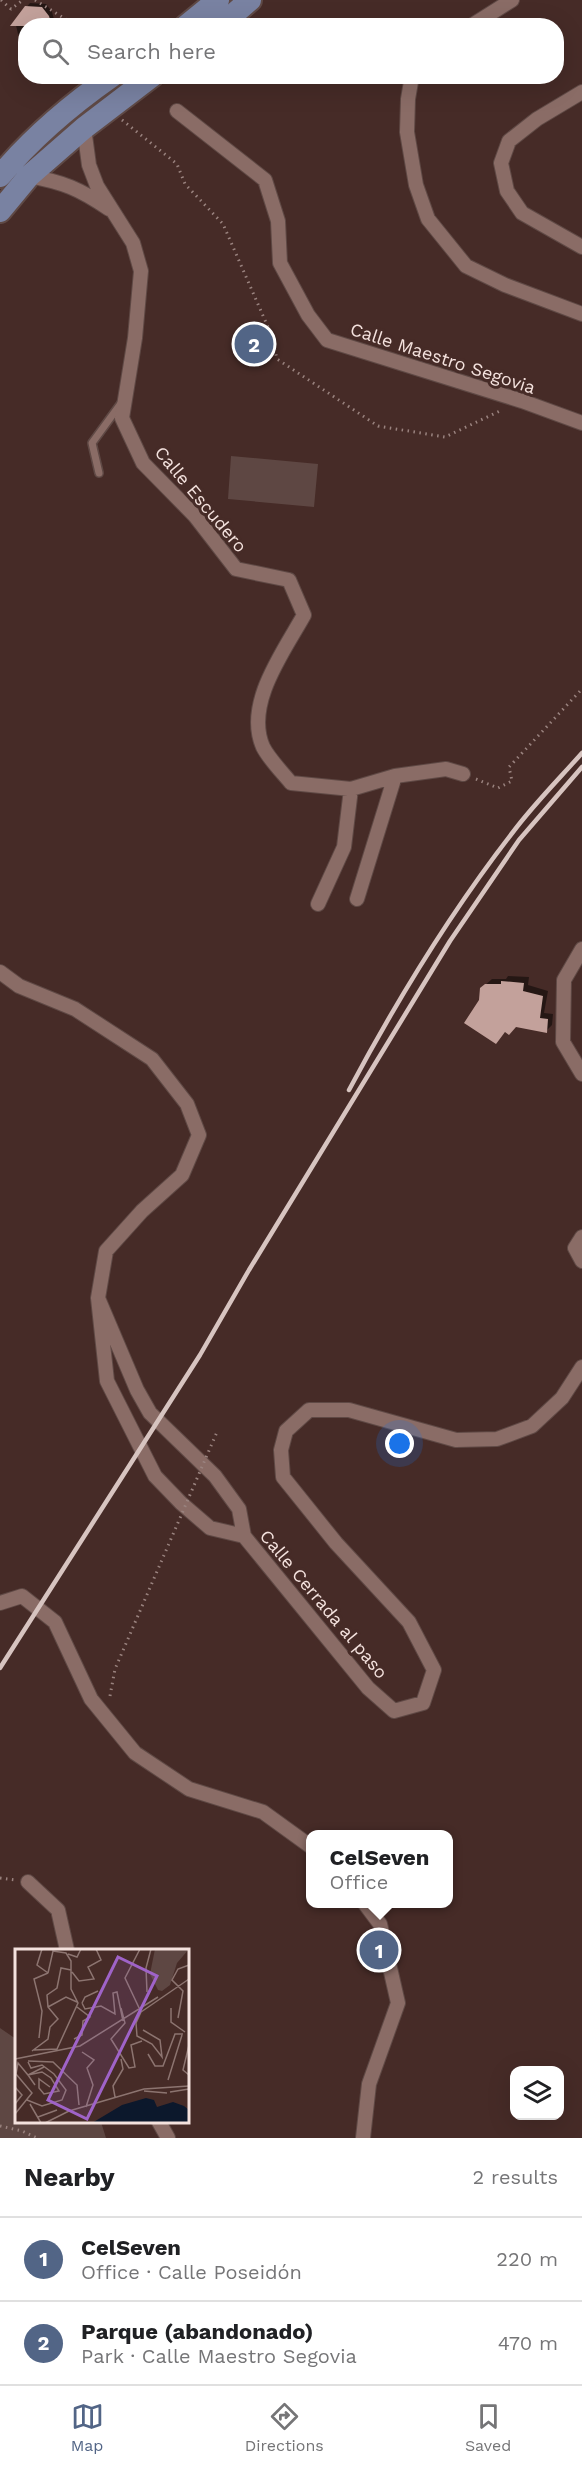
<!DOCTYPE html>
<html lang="en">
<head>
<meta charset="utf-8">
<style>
  :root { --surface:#fff; --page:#f6f6f6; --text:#202124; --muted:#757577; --line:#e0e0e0; --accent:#526586 }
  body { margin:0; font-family:"Work Sans",sans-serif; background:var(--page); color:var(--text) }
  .controls { position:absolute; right:18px; bottom:18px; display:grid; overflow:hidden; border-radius:12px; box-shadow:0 6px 24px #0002 }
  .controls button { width:54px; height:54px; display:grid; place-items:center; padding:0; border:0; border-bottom:2px solid var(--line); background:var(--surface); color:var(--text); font:30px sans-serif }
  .you { position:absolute; left:400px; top:1444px; width:21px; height:21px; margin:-15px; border:4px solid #fff; border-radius:50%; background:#1a73e8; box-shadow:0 0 0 9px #1a73e833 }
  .badge { display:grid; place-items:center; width:39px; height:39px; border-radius:50%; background:var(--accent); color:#fff; font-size:20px; font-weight:700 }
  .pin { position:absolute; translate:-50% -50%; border:3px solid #fff; box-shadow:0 2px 6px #0006 }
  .popup { position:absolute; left:306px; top:1830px; width:147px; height:78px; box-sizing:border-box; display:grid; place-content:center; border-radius:12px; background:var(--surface); filter:drop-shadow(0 2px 4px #0005); font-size:20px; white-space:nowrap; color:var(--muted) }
  .popup b { font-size:22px; color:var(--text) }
  .popup::after { content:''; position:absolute; left:50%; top:100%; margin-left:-12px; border:12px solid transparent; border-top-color:var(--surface) }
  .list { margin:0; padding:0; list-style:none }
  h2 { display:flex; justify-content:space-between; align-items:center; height:78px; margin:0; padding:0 24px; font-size:26px }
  h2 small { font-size:20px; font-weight:400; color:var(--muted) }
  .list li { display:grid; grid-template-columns:39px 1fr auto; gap:18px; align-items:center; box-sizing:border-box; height:84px; padding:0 24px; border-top:2px solid var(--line) }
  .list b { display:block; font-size:22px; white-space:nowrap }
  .list p { margin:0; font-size:20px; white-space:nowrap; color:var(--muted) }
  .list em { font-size:20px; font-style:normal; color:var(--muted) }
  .icon { flex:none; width:33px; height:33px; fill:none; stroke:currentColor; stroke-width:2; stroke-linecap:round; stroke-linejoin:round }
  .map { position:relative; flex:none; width:582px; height:2138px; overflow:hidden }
  .search { position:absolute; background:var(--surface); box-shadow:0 6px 24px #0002; left:18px; right:18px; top:18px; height:66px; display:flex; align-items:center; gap:15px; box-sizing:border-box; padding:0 21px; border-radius:24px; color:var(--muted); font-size:22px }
  .sheet { height:246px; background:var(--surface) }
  nav { display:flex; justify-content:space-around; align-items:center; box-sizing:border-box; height:84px; border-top:2px solid var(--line); background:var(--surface); font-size:16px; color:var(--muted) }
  nav a { display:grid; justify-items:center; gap:3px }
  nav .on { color:var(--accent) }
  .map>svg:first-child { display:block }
  .green { fill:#5e4743 }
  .shadow { fill:#0007 }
  .building { fill:#c3a19b }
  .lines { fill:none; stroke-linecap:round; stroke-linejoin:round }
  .service-casing { stroke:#5f4945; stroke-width:10 }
  .minor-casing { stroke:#5f4945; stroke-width:16 }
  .primary-casing { stroke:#5f4945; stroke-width:26 }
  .path { stroke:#9a837f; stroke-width:3; stroke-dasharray:1.5 4.5; stroke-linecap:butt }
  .service { stroke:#8a6c66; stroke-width:7 }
  .minor { stroke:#8a6c66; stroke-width:14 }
  .primary { stroke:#7982a2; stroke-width:22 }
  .rail { stroke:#d7c4c0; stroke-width:4.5 }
  .path-bridge { stroke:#9a837f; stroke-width:3; stroke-dasharray:1.5 4.5; stroke-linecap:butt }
  .labels { text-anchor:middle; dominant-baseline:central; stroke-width:6; stroke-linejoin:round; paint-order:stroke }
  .street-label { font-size:18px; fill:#f4e2de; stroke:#462b27 }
  .inset-road { fill:none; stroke:#8c7470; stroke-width:1.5 }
  .view { fill:#9f63c8; fill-opacity:0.15; stroke:#9f63c8; stroke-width:3 }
  .inset-edge { fill:none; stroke:#f4e2de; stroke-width:3 }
</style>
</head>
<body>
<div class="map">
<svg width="582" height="2138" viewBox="0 0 582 2138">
  <rect width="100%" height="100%" fill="#462b27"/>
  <!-- green -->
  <path class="green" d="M231,456L318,464L314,507L228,499Z
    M0,2028L16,2039V2122H101L106,2138H0Z"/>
  <!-- shadow -->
  <path class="shadow" d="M30,3L46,4L52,12L55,23L53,26H26V40L18,34L15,21Z
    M508,976L529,977L528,985L548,991L544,1013L553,1014L552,1025L546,1031L516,1026L506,1031L496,1042L480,1000L482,988L492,979H506Z"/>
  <!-- building -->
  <path class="building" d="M25,6L42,7L49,16L52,26H10Z
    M501,981L524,983L523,991L543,996L540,1018L548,1019L547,1033L516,1027L509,1035L505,1032L496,1044L464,1023L479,1000L480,988L485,984H501Z"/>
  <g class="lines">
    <defs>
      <path id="service" d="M99,473L92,443L122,402"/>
      <path id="minor" d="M471,26L512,0
        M412,76L408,99L407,132L416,185L428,219L466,266L505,285L582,314
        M582,92L537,119L509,141L501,163L507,191L522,213L582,247
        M177,111L265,180L278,221L280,263L308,315L327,340L522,401L582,423
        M84,128L89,165L97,186L133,243L141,271L135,338L122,418L143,463L195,516L236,569L289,580L304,615C284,651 244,704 263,747C269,759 282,772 291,783L351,789L395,776L446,769L463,774
        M29,176C63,182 80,189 109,209
        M357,899L395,776
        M318,904L344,847L351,789
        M582,949L564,980L563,1042L582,1074
        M0,972L19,986L75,1009L152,1059L187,1104L199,1135L182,1175L142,1211L106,1251L98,1298L107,1381L155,1476L181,1503L210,1528L244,1536
        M582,1237L575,1248L582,1261
        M98,1298L137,1390L150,1413L215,1476L239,1509L244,1536L368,1688L394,1711L423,1703L434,1670L409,1622L336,1543L283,1477L281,1450L286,1431L309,1410H349L456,1440L497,1439L532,1426L562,1398L582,1367
        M0,1603L22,1596L55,1622L91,1699L135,1753L189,1789L263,1812L310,1846
        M28,1882L58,1910L67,1950
        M159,2122L168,2138
        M363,2138L369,2084L398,2003L380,1924L365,1904"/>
      <path id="primary" d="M186,26L218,0
        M220,26L250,0
        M0,176C31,139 72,104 112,76
        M0,211L29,176L84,128L152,76"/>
    </defs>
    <!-- service casing -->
    <use href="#service" class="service-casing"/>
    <!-- minor casing -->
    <use href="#minor" class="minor-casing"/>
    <!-- primary casing -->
    <use href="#primary" class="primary-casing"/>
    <!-- path -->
    <path class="path" d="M1,0L11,9L23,0
      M35,0L67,20L70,26
      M122,120L177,164L185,184L223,224L271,334L277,359L378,426L445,437L502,410
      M476,779L498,788L512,781L509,767L582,689
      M0,1878L15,1880
      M0,2126L22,2131L37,2138"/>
    <!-- service -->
    <use href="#service" class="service"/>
    <!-- minor -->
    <use href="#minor" class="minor"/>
    <!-- primary -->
    <use href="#primary" class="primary"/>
    <!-- rail -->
    <path class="rail" d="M349,1090C397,1000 450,913 513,832C534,804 559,779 582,753
      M0,1668L200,1355L249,1270L450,941L519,840L582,767"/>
    <!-- path-bridge -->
    <path class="path-bridge" d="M110,1696L115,1669L217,1432"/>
  </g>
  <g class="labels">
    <!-- street labels -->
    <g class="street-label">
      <text transform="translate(443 358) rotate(18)">Calle Maestro Segovia</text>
      <text transform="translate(201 499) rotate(50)">Calle Escudero</text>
      <text transform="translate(324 1604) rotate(50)">Calle Cerrada al paso</text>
    </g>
  </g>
  <!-- overview -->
  <g transform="translate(15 1949)">
    <rect width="174" height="174" fill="#462b27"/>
    <path d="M140,0H174L162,14L155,36L147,42L143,41L135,25Z" fill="#5e4743"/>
    <path d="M131,149L139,151L142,158L158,153L169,157L174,161V174H77L107,156Z" fill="#0c182c"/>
    <path class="inset-road" d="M27,0L22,16L33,24M125,0L110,29L126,63M53,5L62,8L66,0M57,23L64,32L79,30L73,18L86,11L81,0M132,43L131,19L136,0M67,54L70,60L86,57L100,65L98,44L102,43L108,72M67,54L70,48L83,42M33,58L51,48L62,53M106,59L110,74L96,90L114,119L120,118L116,96L127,92M156,59V73L170,83M126,63L121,74L122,87L137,95L147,108L145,91L128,81M126,63L174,30M163,69L168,42L157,31L163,20L174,16M24,89L27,62L19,30L33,24M59,90L67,86L68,72L75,68L62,58M174,96L168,121L174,126M19,101L42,100L63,54L56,40V12L51,4L38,2L33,24M17,102L33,90L35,78L43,70L33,58L32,46L42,39L46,19L56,21M67,103L79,111L72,119L78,136L71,158M133,105L140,117H148L160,85H168M0,110L65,97L143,48M13,112L38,113L62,136L64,156M153,131L167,86M20,136L13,126L27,123L36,129L44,142L29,145L24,139V130L35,138M0,138L7,146L0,155M129,142L152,144M155,143L174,140M100,148L98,137L108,120L106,110M12,151L27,157L47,151L51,141L39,125L27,116L16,119L13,113M15,155L26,174M0,165L17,144L1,125L3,114L13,126L29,118M23,168L42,161M30,174L54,162L129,140L174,137"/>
    <path class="view" d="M103,8L142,27L72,170L33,151Z"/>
    <rect width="174" height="174" class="inset-edge"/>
  </g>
</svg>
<div class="controls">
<button><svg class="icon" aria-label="layers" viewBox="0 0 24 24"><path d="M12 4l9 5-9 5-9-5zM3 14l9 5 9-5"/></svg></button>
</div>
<div class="you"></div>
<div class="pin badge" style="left:379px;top:1950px">1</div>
<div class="popup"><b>CelSeven</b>Office</div>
<div class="pin badge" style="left:254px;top:344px">2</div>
<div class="search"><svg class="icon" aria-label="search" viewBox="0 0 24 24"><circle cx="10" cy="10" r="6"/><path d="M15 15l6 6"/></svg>Search here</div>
</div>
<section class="sheet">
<h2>Nearby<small>2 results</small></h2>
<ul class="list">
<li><span class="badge">1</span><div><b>CelSeven</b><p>Office · Calle Poseidón</p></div><em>220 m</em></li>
<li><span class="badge">2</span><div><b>Parque (abandonado)</b><p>Park · Calle Maestro Segovia</p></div><em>470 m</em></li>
</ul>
</section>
<nav>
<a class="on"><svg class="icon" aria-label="map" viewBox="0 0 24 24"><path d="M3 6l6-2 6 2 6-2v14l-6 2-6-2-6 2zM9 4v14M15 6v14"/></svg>Map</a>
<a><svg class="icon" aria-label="directions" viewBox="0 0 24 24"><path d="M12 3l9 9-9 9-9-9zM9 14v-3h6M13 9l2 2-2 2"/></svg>Directions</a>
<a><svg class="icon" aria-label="saved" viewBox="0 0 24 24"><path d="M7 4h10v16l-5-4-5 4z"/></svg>Saved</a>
</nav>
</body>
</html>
